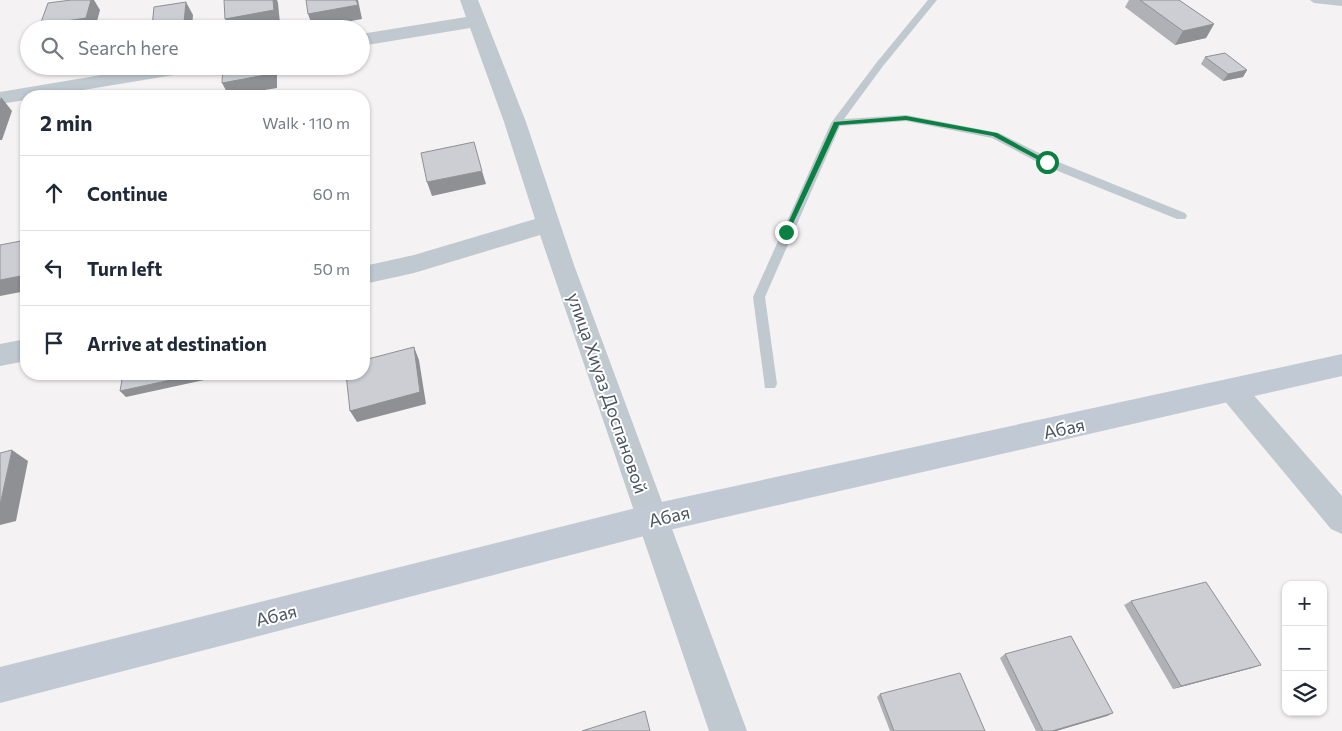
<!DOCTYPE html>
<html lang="en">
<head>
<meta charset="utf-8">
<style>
  :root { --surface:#fff; --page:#f2f2f3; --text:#1f2937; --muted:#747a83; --line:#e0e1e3 }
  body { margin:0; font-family:Commissioner,sans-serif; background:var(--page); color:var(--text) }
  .controls { position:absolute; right:15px; bottom:15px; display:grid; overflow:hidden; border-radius:10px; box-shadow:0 1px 4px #0004 }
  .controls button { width:45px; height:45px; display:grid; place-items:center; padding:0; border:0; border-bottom:1px solid var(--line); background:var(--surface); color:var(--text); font:25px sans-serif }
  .stop { position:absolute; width:15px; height:15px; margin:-11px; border:4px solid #0b8043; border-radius:50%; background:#fff }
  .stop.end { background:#0b8043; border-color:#fff; box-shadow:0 1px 5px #0008 }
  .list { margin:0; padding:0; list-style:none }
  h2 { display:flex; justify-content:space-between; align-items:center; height:65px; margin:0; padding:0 20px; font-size:21px }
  h2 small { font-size:16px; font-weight:400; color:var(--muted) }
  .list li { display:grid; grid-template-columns:32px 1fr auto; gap:15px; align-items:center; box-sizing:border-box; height:75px; padding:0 20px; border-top:1px solid var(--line) }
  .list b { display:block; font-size:19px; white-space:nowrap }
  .list em { font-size:16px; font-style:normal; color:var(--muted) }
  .icon { flex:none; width:28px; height:28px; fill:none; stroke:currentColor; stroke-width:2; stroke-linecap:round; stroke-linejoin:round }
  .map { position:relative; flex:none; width:1342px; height:731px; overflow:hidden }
  .search { position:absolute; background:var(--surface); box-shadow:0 1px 4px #0004; left:20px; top:20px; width:350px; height:55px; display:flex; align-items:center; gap:12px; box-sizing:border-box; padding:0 18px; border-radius:28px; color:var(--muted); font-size:19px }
  .panel { position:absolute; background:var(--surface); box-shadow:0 1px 4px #0004; left:20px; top:90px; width:350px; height:290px; border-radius:20px }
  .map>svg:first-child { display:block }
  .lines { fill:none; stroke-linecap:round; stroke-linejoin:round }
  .lane { fill:#c0c9d0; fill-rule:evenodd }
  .street { fill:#c0c9d0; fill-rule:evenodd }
  .secondary { fill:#c1cad4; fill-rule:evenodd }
  .wall { fill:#afb1b6 }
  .shaded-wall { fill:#8f9094 }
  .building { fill:#ccced4; stroke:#8f9094 }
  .route { fill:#0b8043 }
  .labels { text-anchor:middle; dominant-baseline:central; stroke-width:4; stroke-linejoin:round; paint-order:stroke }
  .street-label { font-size:18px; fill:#4a555f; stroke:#fff }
</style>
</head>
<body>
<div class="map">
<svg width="1342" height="731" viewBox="0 0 1342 731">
  <rect width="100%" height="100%" fill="#f4f2f2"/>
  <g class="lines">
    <!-- lane -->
    <path class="lane" d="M928,0H937L883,66L844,119L906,115L999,133L1051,159L1185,213L1187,216L1185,219H1177L1043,165L992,138L906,121L840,126L765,297L777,384L775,388H765L753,297L831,123L877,62Z
      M1310,0H1342V6L1314,3Z"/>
    <!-- street -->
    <path class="street" d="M460,0H478L526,122L574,265L747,731H709L540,235L414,273L364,284V266L414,255L535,219L504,122L470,28L361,46V34L466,17Z
      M155,66H202L199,70L192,72L47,96H26V100L0,104V92Z
      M26,339V361L0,366V344Z
      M1233,379L1243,383L1342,496V534L1331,529L1223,399L1219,391L1223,383Z"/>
    <!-- secondary -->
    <path class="secondary" d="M1342,354V376L652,534L0,703V667L652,504Z"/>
  </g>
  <!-- wall -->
  <path class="wall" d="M1129,0H1179L1214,24L1206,38L1175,45L1125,7Z
    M1205,57L1247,70L1243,77L1223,81L1201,64Z
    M1131,601L1252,668L1173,689L1124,605Z
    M1005,654L1113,713L1107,716L1056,731H1036L1000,658Z
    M880,694L985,731H890L877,697Z"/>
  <!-- shaded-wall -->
  <path class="shaded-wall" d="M91,0H94L100,10L95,29H43L40,25Z
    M273,0H277L278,3L280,23L249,29H230L225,19Z
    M356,0H358L362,19L313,28L308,14Z
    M186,2L193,15L192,29H153L152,27Z
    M1214,24L1206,38L1175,45L1183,31Z
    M271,66H276L277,69V88L229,96L222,83Z
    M1247,70L1243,77L1223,81L1228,74Z
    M1,97L12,111L2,140H0V100Z
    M482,171L486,184L432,196L427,182Z
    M26,274V291L0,296V280Z
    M414,347L419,360L426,404L357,422L350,411Z
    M198,374H227V375L126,397L120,391Z
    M12,450L28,461L16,521L0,525V505Z
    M1261,665L1252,668L1173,689L1181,686Z
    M1113,713L1107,716L1056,731H1052Z"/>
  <!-- building -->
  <path class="building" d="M71,0H91L86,18L40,25L48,3Z
    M224,0H273L274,10L225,19Z
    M306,0H356L358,5L308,14Z
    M1140,0H1179L1214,24L1183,31Z
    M186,2L184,22L152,27L154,7Z
    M1225,53L1247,70L1228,74L1205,57Z
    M223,66H271V74L222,83Z
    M474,142L482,171L427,182L421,153Z
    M26,240V275L0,280V245Z
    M414,347L420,392L350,411L346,374H364V360Z
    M123,374H198L120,391Z
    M12,450L0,505V453Z
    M1206,582L1261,665L1181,686L1131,601Z
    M1071,636L1113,713L1052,731H1043L1005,654Z
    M960,673L985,731H894L880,694Z
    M645,711L650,731H582Z"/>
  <!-- route -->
  <path class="route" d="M906,116L997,133L1050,162L1044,163L993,136L906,120L839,125L789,232L783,234L834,122Z"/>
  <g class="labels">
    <!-- street labels -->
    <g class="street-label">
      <text transform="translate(608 393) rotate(71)">улица Хиуаз Доспановой</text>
      <text transform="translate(1064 428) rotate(-12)">Абая</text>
      <text transform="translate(669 516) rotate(-13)">Абая</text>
      <text transform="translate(276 615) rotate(-14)">Абая</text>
    </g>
  </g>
</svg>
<div class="controls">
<button>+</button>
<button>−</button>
<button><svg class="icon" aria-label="layers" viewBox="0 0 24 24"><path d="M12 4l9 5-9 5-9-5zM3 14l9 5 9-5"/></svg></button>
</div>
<div class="stop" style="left:1047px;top:162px"></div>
<div class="stop end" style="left:786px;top:232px"></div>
<div class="search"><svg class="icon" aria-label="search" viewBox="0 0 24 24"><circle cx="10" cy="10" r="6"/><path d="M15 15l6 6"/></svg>Search here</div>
<section class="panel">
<h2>2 min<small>Walk · 110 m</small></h2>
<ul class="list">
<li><svg class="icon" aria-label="ahead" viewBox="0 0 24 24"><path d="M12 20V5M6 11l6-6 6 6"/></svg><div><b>Continue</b></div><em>60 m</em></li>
<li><svg class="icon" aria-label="left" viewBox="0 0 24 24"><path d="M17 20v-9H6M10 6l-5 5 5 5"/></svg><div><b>Turn left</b></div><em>50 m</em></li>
<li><svg class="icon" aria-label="arrive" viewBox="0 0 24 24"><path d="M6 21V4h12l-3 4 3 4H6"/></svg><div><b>Arrive at destination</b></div></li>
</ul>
</section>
</div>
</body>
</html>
